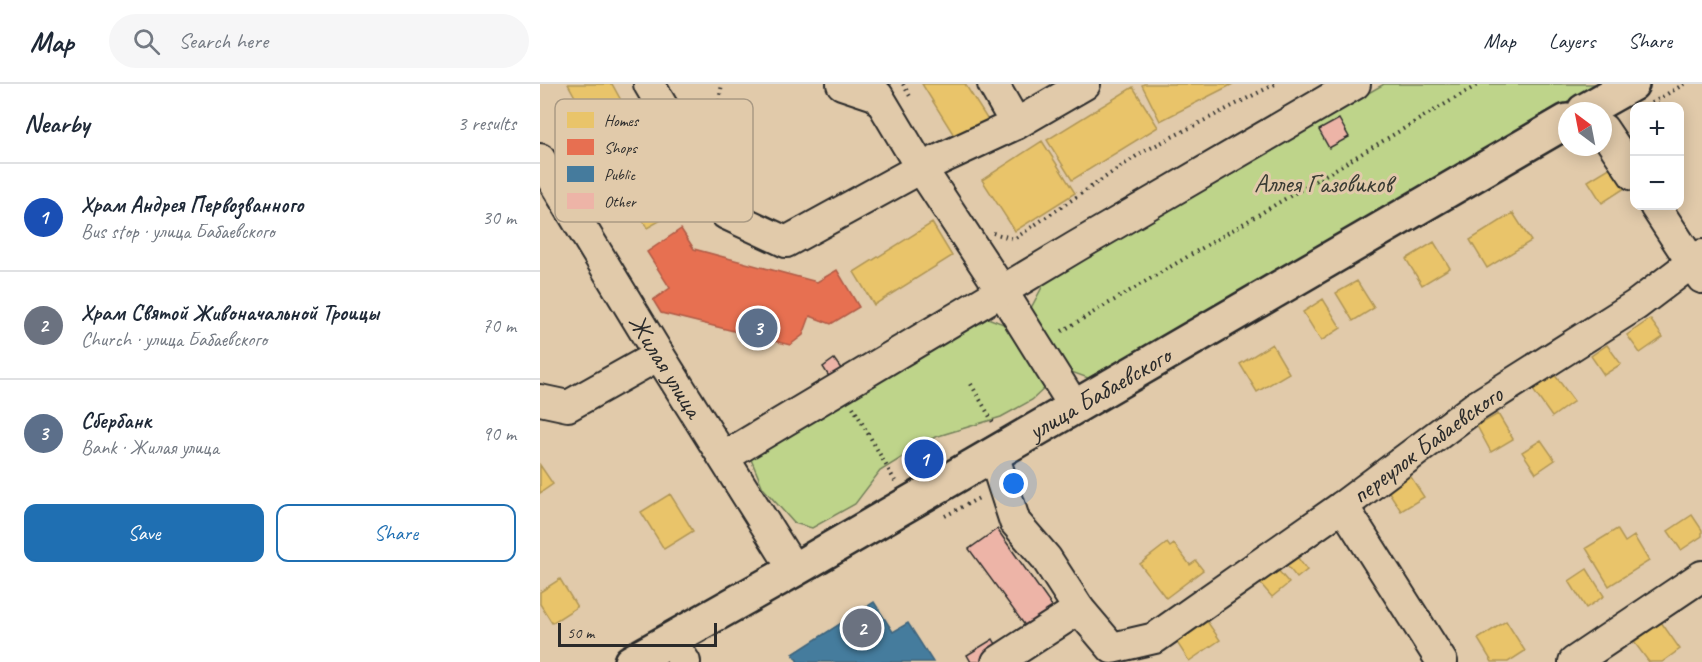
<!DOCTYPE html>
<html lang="en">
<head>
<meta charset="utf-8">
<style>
  :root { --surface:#fff; --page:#f6f6f7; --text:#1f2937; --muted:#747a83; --line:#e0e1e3; --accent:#1f6fb2 }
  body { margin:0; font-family:Caveat,sans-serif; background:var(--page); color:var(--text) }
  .controls { position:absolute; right:18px; top:18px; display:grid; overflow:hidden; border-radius:12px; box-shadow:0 3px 15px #0003 }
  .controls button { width:54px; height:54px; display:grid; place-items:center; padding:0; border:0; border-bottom:2px solid var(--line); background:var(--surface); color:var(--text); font:30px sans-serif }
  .compass { position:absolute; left:1018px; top:18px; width:54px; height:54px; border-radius:50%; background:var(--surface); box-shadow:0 3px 15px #0003; rotate:328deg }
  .scale { position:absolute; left:18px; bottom:15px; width:159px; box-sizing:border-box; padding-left:6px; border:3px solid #2b2b2b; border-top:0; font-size:16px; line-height:21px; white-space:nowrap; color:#2b2b2b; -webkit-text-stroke:4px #e1caaa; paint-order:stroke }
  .you { position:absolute; left:474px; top:400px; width:21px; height:21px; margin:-15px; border:4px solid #fff; border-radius:50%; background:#1a73e8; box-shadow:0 0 0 9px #1a73e833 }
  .badge { display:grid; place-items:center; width:39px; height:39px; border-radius:50%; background:var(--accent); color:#fff; font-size:20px; font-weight:700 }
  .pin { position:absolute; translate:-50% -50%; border:3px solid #fff; box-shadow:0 2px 6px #0006 }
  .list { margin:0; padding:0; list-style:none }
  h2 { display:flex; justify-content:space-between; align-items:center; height:78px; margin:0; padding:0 24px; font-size:26px }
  h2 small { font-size:20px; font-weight:400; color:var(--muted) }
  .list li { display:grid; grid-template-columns:39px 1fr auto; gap:18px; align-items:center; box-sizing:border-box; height:108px; padding:0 24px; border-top:2px solid var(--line) }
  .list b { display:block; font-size:22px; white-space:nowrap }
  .list p { margin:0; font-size:20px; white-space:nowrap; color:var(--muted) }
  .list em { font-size:20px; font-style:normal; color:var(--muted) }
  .actions { display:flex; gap:12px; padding:18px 24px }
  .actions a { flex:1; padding:14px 0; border:2px solid var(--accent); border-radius:12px; text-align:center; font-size:21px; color:var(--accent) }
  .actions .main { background:var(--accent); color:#fff }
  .icon { flex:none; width:33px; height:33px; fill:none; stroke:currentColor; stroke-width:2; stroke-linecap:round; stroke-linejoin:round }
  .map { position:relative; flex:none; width:1162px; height:578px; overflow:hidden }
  header { display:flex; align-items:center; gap:36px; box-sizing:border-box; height:84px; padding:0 30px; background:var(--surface); border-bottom:2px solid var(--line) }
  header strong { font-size:28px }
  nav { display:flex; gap:33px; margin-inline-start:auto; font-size:21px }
  .search { width:420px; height:54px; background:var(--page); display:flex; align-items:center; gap:15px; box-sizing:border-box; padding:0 21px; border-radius:33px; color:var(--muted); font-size:22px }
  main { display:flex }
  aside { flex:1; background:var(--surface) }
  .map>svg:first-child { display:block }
  .green { fill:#bed48a; stroke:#74805a; stroke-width:1.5 }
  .homes { fill:#e9c46a; stroke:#b09657; stroke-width:1.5 }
  .shops { fill:#e76f51; stroke:#af5b46; stroke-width:1.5 }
  .public { fill:#457b9d; stroke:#3d637b; stroke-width:1.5 }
  .building { fill:#edb4a7; stroke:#2b2b2b; stroke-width:1.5 }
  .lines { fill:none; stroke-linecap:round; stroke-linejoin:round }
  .minor-casing { stroke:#2b2b2b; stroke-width:34 }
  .major-casing { stroke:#2b2b2b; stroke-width:38 }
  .path { stroke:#2b2b2b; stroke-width:4; stroke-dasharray:1.5 4.5; stroke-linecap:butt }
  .minor { stroke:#e1caaa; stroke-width:30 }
  .major { stroke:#e1caaa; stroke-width:33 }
  .labels { text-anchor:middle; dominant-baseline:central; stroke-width:6; stroke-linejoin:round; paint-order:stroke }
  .park-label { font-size:26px; fill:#3a3c34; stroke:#e1caaa }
  .street-label { font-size:26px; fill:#2b2b2b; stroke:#e1caaa }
  .key { fill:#e1caaa; stroke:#aa9a84; stroke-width:1.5 }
  .key-label { font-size:16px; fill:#2b2b2b }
</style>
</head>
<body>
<header>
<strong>Map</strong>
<div class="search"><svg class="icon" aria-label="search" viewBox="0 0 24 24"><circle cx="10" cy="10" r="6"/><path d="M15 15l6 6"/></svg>Search here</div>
<nav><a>Map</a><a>Layers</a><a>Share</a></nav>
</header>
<main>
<aside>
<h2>Nearby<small>3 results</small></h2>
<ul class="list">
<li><span class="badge" style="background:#1a4fb4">1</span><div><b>Храм Андрея Первозванного</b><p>Bus stop · улица Бабаевского</p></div><em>30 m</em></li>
<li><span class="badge" style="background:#6b7280">2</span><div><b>Храм Святой Живоначальной Троицы</b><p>Church · улица Бабаевского</p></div><em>70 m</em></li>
<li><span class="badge" style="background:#5c6f8a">3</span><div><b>Сбербанк</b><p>Bank · Жилая улица</p></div><em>90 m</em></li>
</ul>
<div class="actions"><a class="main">Save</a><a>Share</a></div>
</aside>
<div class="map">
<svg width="1162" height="578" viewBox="0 0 1162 578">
  <rect width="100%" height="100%" fill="#e1caaa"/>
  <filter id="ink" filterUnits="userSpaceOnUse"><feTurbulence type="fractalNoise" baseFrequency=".0167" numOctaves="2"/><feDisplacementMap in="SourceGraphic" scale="12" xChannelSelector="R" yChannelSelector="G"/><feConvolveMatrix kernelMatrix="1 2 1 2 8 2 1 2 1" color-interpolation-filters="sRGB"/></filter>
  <g filter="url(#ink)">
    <!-- green -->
    <path class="green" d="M844,0H1065L808,149L548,294L526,286L491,224L507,194Z
      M445,233L469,242L508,301L492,316L461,333L395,353L340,387L315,420L272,444L254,439L223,404L210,373Z"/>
    <!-- homes -->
    <path class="homes" d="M28,0H72L141,125L107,144Z
      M382,0H425L451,41L420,61Z
      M604,0H693L620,37L602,1Z
      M593,3L618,43L532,96L507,56Z
      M502,57L535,109L475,147L442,96Z
      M1071,83L1085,104L1062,119L1048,97Z
      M973,129L991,157L947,184L930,156Z
      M392,139L412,172L334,221L314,188Z
      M894,158L910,184L882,201L866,175Z
      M817,197L834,224L813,237L796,209Z
      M783,215L801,244L781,257L763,228Z
      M1110,235L1123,253L1100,269L1087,251Z
      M732,260L749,289L717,308L700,280Z
      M1067,261L1081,280L1064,291L1051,272Z
      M1014,290L1034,317L1012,333L993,306Z
      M958,330L973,355L951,368L937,342Z
      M1001,356L1015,376L996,389L982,368Z
      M0,381L13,400L0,409Z
      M869,390L884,413L861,427L847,405Z
      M130,410L153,447L124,465L101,428Z
      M1152,431L1162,446V452L1141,466L1128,447Z
      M1077,445L1085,458L1094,452L1109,477L1069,502L1046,464Z
      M627,459L630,463L634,460L650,481L656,477L663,486L626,514L600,480Z
      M755,470L767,486L757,494L744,478Z
      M737,485L749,499L732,513L720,499Z
      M1047,485L1064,512L1046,524L1029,497Z
      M20,495L37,523L12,539L0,520V508Z
      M664,533L680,556L649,577L634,554Z
      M966,537L985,567L968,578H952L938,555Z
      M1121,538L1140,565L1122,578H1109L1094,558Z"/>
    <!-- shops -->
    <path class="shops" d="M141,145L154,165L277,198L297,186L319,223L291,240L270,232L263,251L250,261L121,229L113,216L130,204L107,168Z"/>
    <!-- public -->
    <path class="public" d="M334,518L353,548L368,539L393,578H258L253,570Z"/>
    <!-- building -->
    <path class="building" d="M799,35L809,53L789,64L779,46Z
      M294,275L302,286L290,294L283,283Z
      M457,445L516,528L489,547L429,465Z
      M453,555L461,569L446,578H431L427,571Z"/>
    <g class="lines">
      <defs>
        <g id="minor">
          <path d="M109,0L186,130L246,158L381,84L462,207L534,322"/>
          <path d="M302,0L338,12L381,84L476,40"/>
          <path d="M453,0L476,40L545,0"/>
          <path d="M1063,45L1094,91"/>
          <path id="s1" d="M0,75L119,271L254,486"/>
          <path d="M1115,122L1162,194"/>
          <path d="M0,316L28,322L119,271"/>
          <path id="s2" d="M453,370L475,438L506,474L539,525L572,564L615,554L803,422L935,323L1096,221L1162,171"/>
          <path d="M184,373L537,162L815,0"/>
          <path d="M803,422L902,578"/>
          <path d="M130,556L145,578"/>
          <path d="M457,578L539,525"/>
          <path d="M1034,578L1162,492"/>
        </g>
        <g id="major">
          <path d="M1044,27L1092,0"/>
          <path id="s3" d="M91,578L254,486L1027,37"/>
        </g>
      </defs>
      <!-- minor casing -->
      <use href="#minor" class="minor-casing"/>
      <!-- major casing -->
      <use href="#major" class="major-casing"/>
      <!-- path -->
      <path class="path" d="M363,0L371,14
        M1112,19L1144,0
        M160,40L179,17L182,0
        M453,149L474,155L601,69L735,0
        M522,247L939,0
        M431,300L454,340
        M313,323L355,397
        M405,432L441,413"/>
      <!-- minor -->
      <use href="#minor" class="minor"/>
      <!-- major -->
      <use href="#major" class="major"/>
    </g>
  </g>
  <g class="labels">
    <!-- park labels -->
    <g class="park-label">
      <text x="783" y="99">Аллея Газовиков</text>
    </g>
    <!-- street labels -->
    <g class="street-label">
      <text stroke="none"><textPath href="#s1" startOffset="242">Жилая улица</textPath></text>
      <text stroke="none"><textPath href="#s3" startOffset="540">улица Бабаевского</textPath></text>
      <text stroke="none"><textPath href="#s2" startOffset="609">переулок Бабаевского</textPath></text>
    </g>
  </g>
  <!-- legend -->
  <rect x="15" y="15" width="198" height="123" rx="9" class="key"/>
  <rect x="27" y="28" width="27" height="16" fill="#e9c46a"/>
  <rect x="27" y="55" width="27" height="16" fill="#e76f51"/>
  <rect x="27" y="82" width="27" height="16" fill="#457b9d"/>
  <rect x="27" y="109" width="27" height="16" fill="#edb4a7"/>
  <g class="key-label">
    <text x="64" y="42">Homes</text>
    <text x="64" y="69">Shops</text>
    <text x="64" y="96">Public</text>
    <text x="64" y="123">Other</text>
  </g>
</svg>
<div class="controls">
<button>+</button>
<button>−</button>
</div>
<svg class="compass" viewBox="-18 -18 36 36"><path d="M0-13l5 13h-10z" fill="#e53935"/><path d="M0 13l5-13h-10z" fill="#747a83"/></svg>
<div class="scale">50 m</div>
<div class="you"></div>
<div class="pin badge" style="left:384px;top:375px;background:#1a4fb4">1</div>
<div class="pin badge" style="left:322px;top:544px;background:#6b7280">2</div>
<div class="pin badge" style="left:218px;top:244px;background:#5c6f8a">3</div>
</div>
</main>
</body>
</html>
